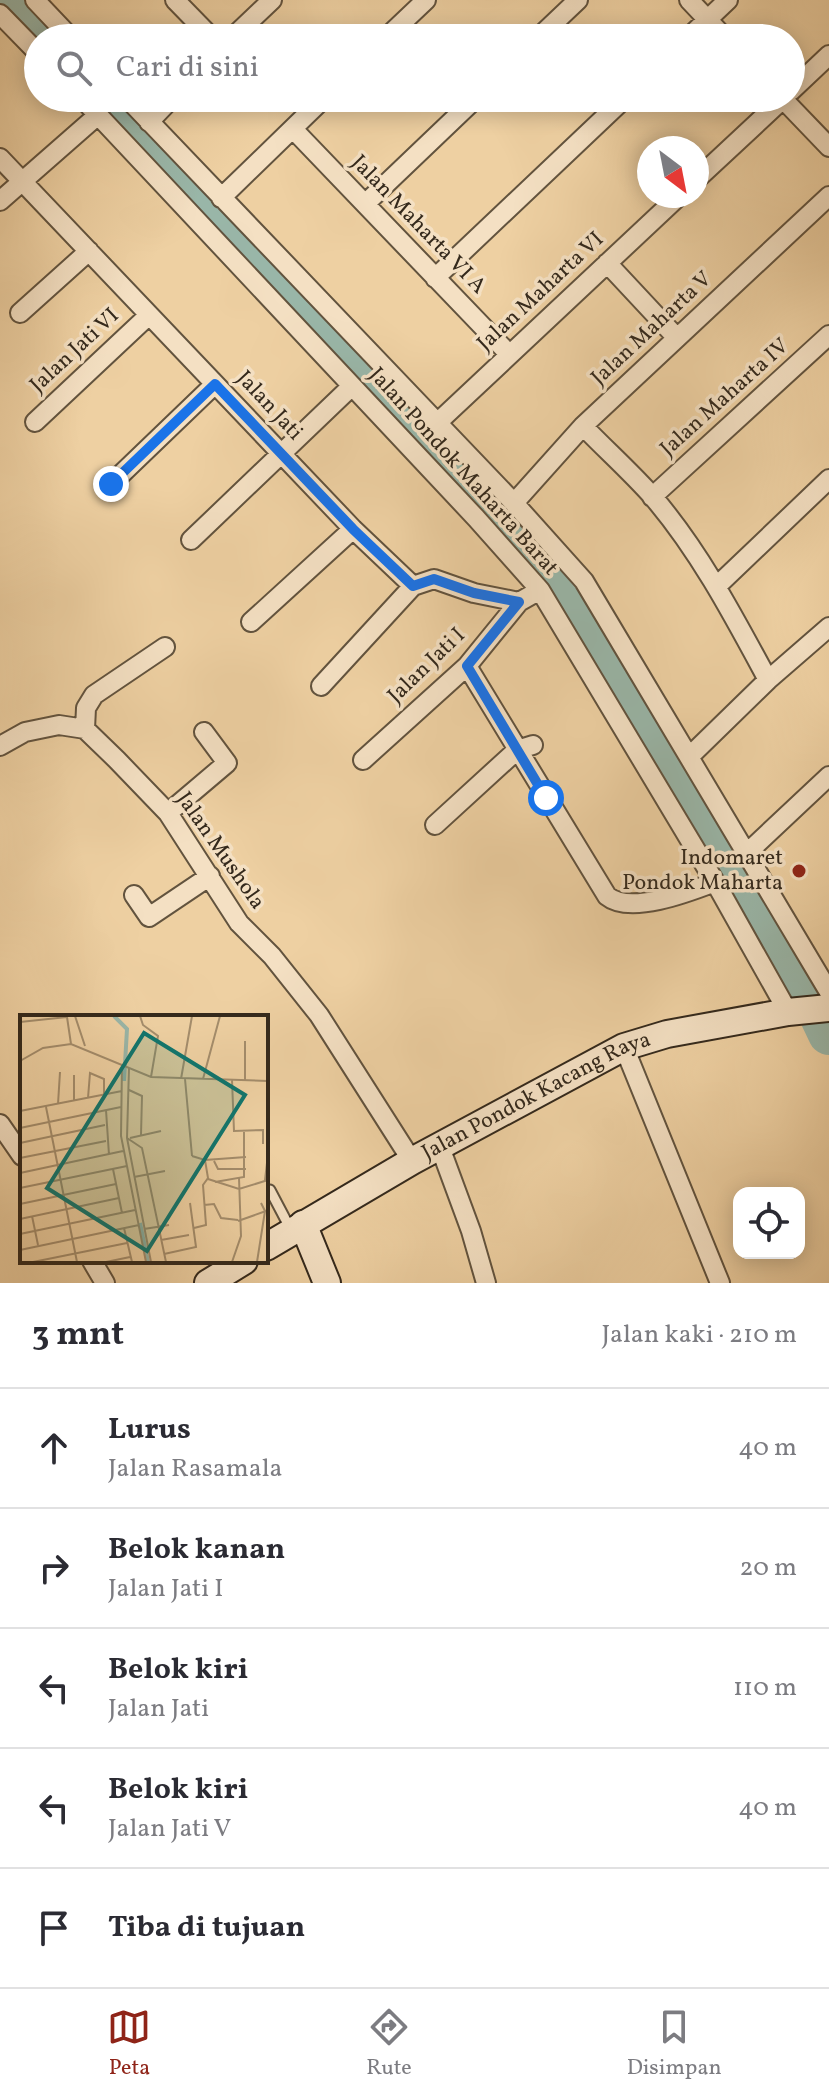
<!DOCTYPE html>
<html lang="id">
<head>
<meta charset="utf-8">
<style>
  :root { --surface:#fff; --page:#f2f2f3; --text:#2b2b33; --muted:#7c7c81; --line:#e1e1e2; --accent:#8f2418 }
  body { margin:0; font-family:Vollkorn,serif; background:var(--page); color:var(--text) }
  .controls { position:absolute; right:24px; bottom:24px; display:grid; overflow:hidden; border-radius:16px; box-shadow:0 4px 20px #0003 }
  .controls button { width:72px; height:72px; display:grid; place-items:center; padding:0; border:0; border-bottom:2px solid var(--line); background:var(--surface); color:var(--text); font:40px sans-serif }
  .compass { position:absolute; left:637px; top:136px; width:72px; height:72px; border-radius:50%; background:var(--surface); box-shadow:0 4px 20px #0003; rotate:148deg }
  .stop { position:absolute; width:24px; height:24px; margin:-18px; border:6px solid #1a73e8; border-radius:50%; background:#fff }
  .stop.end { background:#1a73e8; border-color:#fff; box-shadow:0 2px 8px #0008 }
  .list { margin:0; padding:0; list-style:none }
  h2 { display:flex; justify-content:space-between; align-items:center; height:104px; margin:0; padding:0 32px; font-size:34px }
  h2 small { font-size:26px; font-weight:400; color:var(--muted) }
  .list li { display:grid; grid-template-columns:52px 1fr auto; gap:24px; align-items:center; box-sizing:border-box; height:120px; padding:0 32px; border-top:2px solid var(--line) }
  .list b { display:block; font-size:30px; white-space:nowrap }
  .list p { margin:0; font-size:26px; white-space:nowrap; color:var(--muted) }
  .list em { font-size:26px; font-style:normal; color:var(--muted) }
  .icon { flex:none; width:44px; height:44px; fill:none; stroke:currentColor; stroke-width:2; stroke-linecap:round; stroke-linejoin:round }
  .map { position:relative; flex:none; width:829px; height:1283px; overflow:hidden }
  .search { position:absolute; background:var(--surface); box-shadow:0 4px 20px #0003; left:24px; right:24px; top:24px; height:88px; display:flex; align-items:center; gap:20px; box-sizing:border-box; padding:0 28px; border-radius:44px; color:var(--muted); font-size:30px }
  .sheet { height:704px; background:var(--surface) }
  nav { display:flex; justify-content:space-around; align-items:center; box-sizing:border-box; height:112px; border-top:2px solid var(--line); background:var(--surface); font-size:22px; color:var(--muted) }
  nav a { display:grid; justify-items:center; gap:4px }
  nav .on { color:var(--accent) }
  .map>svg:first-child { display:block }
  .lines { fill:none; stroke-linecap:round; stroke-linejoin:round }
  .river { stroke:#99b6a8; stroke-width:42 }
  .lane-casing { stroke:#62533e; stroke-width:13 }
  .street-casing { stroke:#62533e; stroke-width:22 }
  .secondary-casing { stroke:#34291c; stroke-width:30 }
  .lane { stroke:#f4e0c3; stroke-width:9 }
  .street { stroke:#f4e0c3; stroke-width:18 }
  .secondary { stroke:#f4e0c3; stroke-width:26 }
  .route { stroke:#1a73e8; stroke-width:10 }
  .poi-dot { fill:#8f2418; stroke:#f4e0c3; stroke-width:3 }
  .labels { text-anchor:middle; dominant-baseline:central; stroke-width:7; stroke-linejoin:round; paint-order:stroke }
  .street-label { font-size:22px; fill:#34291c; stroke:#f4e0c3 }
  .poi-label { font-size:22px; fill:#34291c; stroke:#f4e0c3; text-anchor:end }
  .inset-river { fill:none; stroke:#99b6a8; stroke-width:4 }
  .inset-road { fill:none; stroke:#a48d6c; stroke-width:2 }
  .view { fill:#0f766e; fill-opacity:0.15; stroke:#0f766e; stroke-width:4 }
  .inset-edge { fill:none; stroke:#34291c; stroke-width:4 }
</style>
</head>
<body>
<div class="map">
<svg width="829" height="1283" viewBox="0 0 829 1283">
  <rect width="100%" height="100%" fill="#eed0a2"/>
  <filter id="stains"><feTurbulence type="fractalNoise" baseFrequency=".0025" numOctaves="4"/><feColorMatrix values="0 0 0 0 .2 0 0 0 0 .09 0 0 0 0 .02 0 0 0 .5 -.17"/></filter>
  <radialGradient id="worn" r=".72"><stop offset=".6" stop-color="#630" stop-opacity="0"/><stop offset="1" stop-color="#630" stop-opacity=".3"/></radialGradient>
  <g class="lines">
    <!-- river -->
    <path class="river" d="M15,0L51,38
      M108,98L565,582L793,958L829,1034"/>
    <defs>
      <path id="lane" d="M270,1190L290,1228"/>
      <path id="street" d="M35,0L71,38
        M175,0L212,38
        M689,0L725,38
        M0,14L38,53
        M232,38L272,0
        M386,38L426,0
        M538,38L578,0
        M688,38L728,0
        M791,91L829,55
        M82,98L476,518L540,590L715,882L788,1012
        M127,98L514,503L584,581L829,992
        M782,98L829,147
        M149,122L172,98
        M293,129L509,354
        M0,158L353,529L413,586
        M697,179L784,98
        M221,198L324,98
        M0,201L98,115
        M365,204L476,98
        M607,263L677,338
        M435,278L625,98
        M20,313L89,251
        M35,422L148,316
        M436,424L679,196
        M583,426C606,450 631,472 653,497C700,552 734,617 768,680
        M111,484L215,384
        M652,497L829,335
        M514,503L583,426L829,196
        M191,540L352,386
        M717,586L829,479
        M251,622L353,529
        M467,666L607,896C630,915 689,892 715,882
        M321,686L413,586L434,579L474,593L519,602L540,590
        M85,729L86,708L94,695L165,647
        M0,746L25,732L59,725L85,729L117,760L168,813L239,923L272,956L319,1015L412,1161
        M690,756L768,680L829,627
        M363,760L467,666L519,602
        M168,813L227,763L204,732
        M435,825L517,750L533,745
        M747,853L829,776
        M134,895L149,917L210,876
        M624,1047L720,1283
        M0,1124L22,1156
        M440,1147L471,1231L486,1283
        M92,1261L105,1283"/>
      <g id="secondary">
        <path d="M303,1224L327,1283"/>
        <path id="s1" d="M266,1247L412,1161L624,1047L667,1034L788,1012L829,1008"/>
        <path d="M208,1283L244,1261"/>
      </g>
    </defs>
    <!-- lane casing -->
    <use href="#lane" class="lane-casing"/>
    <!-- street casing -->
    <use href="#street" class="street-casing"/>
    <!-- secondary casing -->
    <use href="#secondary" class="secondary-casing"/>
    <!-- lane -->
    <use href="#lane" class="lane"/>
    <!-- street -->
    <use href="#street" class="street"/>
    <!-- secondary -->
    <use href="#secondary" class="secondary"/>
  </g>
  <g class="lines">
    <!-- route -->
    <path class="route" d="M111,484L215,384L353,529L413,586L434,579L474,593L519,602L467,666L546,798"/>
  </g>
  <!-- markers -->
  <circle class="poi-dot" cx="799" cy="871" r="8"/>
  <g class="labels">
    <!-- street labels -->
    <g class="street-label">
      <text transform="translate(418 225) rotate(46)">Jalan Maharta VI A</text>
      <text transform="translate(541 292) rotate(-43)">Jalan Maharta VI</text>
      <text transform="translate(652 329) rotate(-43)">Jalan Maharta V</text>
      <text transform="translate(75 351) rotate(-43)">Jalan Jati VI</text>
      <text transform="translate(725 398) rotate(-42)">Jalan Maharta IV</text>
      <text transform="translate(269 406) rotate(47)">Jalan Jati</text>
      <text transform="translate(463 472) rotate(48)">Jalan Pondok Maharta Barat</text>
      <text transform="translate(427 666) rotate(-44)">Jalan Jati I</text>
      <text transform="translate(220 851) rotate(55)">Jalan Mushola</text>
      <text stroke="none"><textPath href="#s1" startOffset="310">Jalan Pondok Kacang Raya</textPath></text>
    </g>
    <!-- poi labels -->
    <g class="poi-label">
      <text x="783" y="858">Indomaret<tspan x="783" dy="25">Pondok Maharta</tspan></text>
    </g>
  </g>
  <!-- overview -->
  <g transform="translate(20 1015)">
    <rect width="248" height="248" fill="#eed0a2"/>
    <path class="inset-river" d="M94,1L107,14L104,66M120,208L128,247"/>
    <path class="inset-road" d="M55,1L65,31M120,1L123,10L138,21L131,62M0,7L47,2L51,29M225,26V65M0,46L23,33L51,29L131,62L248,66M102,50L101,121L126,247M109,53L107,123L131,247M161,64L172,1M165,64L172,141M183,64L200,1M212,65L214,116L243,115V129M109,75L122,81L121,120M68,83L70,58L84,64V79M54,86V60M38,89L40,57M26,92L57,247M86,95L89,140M0,96L102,76M0,113L101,92M107,123L122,133L146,247M110,123L141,116M0,128L85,110M172,141L185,145L188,163L183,170L186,210L174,213M0,143L86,126M185,145L226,142M194,146L198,154H226M93,154L102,198M0,158L103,136M114,162L145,156M188,164L219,174L248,165M245,165L248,139M195,167L224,162V117M0,173L107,151M0,189L96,169M184,190L194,189L201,203L218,205M12,201L18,230M0,204L99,183M218,206L246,196M104,213L112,247M124,214L149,210M0,219L115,195M141,225L169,220M0,235L119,210M144,239L176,232L170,188M13,247L107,228M86,247L110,242M212,247L221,221L219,163M237,247L245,196L241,188"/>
    <path class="view" d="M124,18L225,80L127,236L27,173Z"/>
    <rect width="248" height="248" class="inset-edge"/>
  </g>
  <rect width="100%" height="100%" filter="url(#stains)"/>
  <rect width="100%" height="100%" fill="url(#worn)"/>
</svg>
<div class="controls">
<button><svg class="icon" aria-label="locate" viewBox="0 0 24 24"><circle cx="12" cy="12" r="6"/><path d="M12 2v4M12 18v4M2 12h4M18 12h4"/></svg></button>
</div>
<svg class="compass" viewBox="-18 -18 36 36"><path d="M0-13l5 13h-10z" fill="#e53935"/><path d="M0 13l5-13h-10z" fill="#7c7c81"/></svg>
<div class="stop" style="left:546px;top:798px"></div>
<div class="stop end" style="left:111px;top:484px"></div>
<div class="search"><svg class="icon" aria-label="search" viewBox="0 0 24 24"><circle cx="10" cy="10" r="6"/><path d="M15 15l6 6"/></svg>Cari di sini</div>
</div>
<section class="sheet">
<h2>3 mnt<small>Jalan kaki · 210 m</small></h2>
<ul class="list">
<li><svg class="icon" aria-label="ahead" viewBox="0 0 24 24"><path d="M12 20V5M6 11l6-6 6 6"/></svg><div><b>Lurus</b><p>Jalan Rasamala</p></div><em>40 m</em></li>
<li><svg class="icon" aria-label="right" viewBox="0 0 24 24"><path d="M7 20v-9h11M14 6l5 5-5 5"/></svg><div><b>Belok kanan</b><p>Jalan Jati I</p></div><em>20 m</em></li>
<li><svg class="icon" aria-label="left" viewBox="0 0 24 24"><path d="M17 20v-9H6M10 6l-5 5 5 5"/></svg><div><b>Belok kiri</b><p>Jalan Jati</p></div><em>110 m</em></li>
<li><svg class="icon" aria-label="left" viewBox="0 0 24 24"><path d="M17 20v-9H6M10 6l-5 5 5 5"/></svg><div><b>Belok kiri</b><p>Jalan Jati V</p></div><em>40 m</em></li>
<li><svg class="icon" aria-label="arrive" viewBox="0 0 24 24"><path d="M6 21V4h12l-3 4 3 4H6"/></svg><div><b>Tiba di tujuan</b></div></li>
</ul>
</section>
<nav>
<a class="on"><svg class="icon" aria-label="map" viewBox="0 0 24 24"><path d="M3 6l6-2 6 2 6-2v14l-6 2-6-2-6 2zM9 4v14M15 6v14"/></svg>Peta</a>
<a><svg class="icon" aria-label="directions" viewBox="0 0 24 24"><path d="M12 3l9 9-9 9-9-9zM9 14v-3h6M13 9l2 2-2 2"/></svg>Rute</a>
<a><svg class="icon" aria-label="saved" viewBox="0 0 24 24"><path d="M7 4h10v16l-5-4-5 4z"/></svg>Disimpan</a>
</nav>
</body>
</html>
